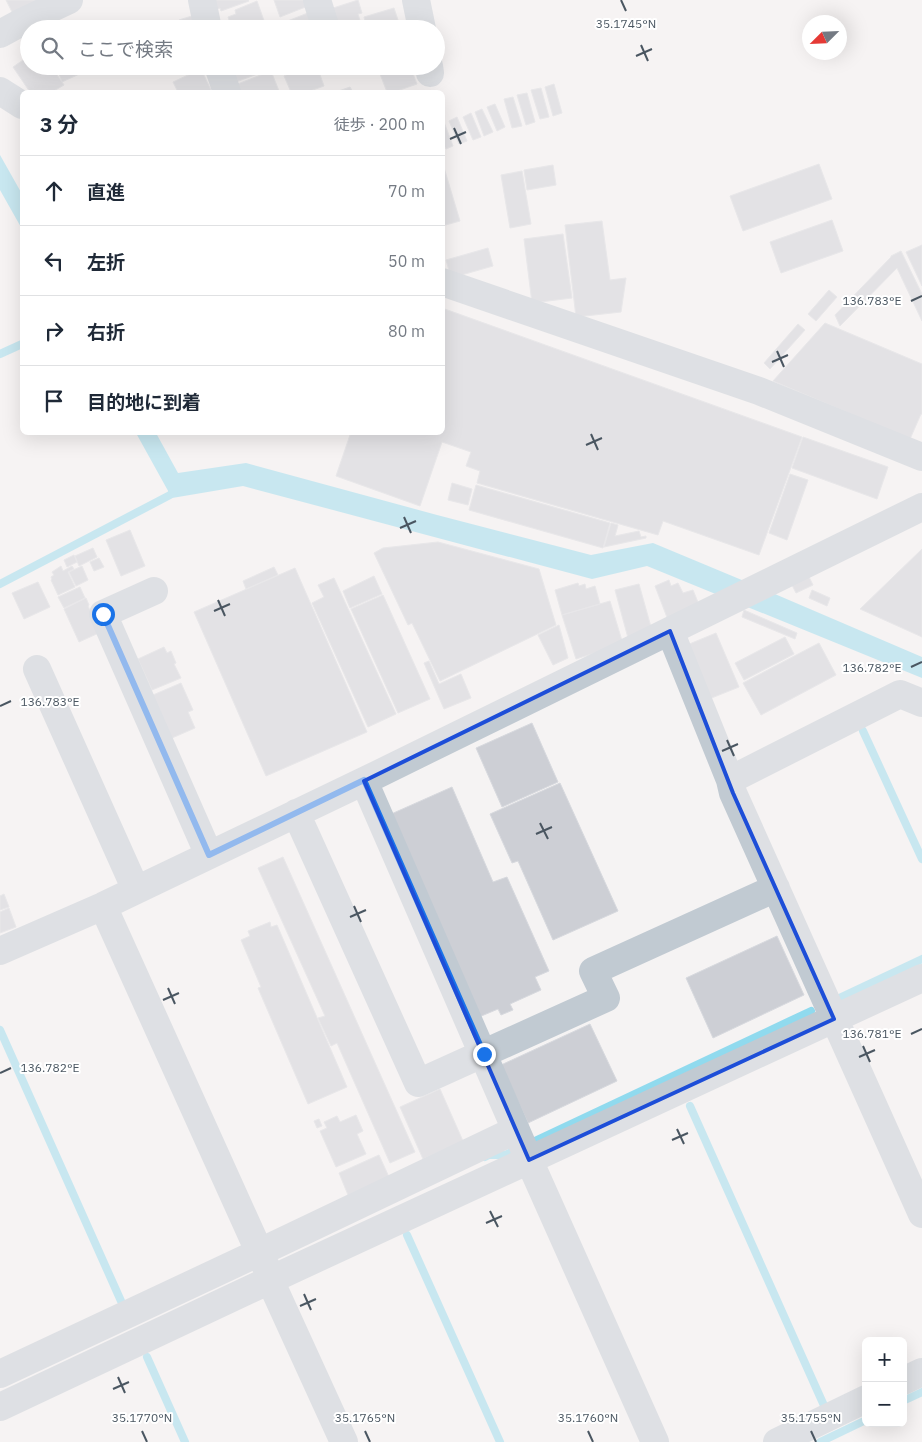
<!DOCTYPE html>
<html lang="ja">
<head>
<meta charset="utf-8">
<style>
  :root { --surface:#fff; --page:#f6f6f7; --text:#1f2937; --muted:#747a83; --line:#e0e1e3 }
  body { margin:0; font-family:"IBM Plex Sans","Noto Sans JP",sans-serif; background:var(--page); color:var(--text) }
  .controls { position:absolute; right:15px; bottom:15px; display:grid; overflow:hidden; border-radius:8px; box-shadow:0 5px 20px #0002 }
  .controls button { width:45px; height:45px; display:grid; place-items:center; padding:0; border:0; border-bottom:1px solid var(--line); background:var(--surface); color:var(--text); font:25px sans-serif }
  .compass { position:absolute; left:802px; top:15px; width:45px; height:45px; border-radius:50%; background:var(--surface); box-shadow:0 5px 20px #0002; rotate:246deg }
  .stop { position:absolute; width:15px; height:15px; margin:-11px; border:4px solid #1a73e8; border-radius:50%; background:#fff }
  .stop.end { background:#1a73e8; border-color:#fff; box-shadow:0 1px 5px #0008 }
  .list { margin:0; padding:0; list-style:none }
  h2 { display:flex; justify-content:space-between; align-items:center; height:65px; margin:0; padding:0 20px; font-size:21px }
  h2 small { font-size:16px; font-weight:400; color:var(--muted) }
  .list li { display:grid; grid-template-columns:32px 1fr auto; gap:15px; align-items:center; box-sizing:border-box; height:70px; padding:0 20px; border-top:1px solid var(--line) }
  .list b { display:block; font-size:19px; white-space:nowrap }
  .list em { font-size:16px; font-style:normal; color:var(--muted) }
  .icon { flex:none; width:28px; height:28px; fill:none; stroke:currentColor; stroke-width:2; stroke-linecap:round; stroke-linejoin:round }
  .map { position:relative; flex:none; width:922px; height:1442px; overflow:hidden }
  .search { position:absolute; background:var(--surface); box-shadow:0 5px 20px #0002; left:20px; top:20px; width:425px; height:55px; display:flex; align-items:center; gap:12px; box-sizing:border-box; padding:0 18px; border-radius:28px; color:var(--muted); font-size:19px }
  .panel { position:absolute; background:var(--surface); box-shadow:0 5px 20px #0002; left:20px; top:90px; width:425px; height:345px; border-radius:8px }
  .map>svg:first-child { display:block }
  .water { fill:#90daee }
  .lines { fill:none; stroke-linecap:round; stroke-linejoin:round }
  .stream { stroke:#90daee; stroke-width:8 }
  .building { fill:#cdcfd5; stroke:#d7d9de }
  .minor { stroke:#c1cad2; stroke-width:28 }
  .route { stroke:#1a73e8; stroke-width:6 }
  .marked { fill:none; stroke:#1d4ed8; stroke-width:4; stroke-linejoin:round }
  .ticks { fill:none; stroke:#4a5661; stroke-width:2 }
  .ticks-label { font-size:12px; text-anchor:middle; fill:#4a5661; stroke:#fff; stroke-width:4; stroke-linejoin:round; paint-order:stroke }
</style>
</head>
<body>
<div class="map">
<svg width="922" height="1442" viewBox="0 0 922 1442">
  <rect width="100%" height="100%" fill="#f5f3f3"/>
  <!-- water -->
  <path class="water" d="M0,155L22,194V229L0,190Z
    M136,433H156L178,473L246,463L437,515L591,555L653,543L749,583L922,657V678L647,566L592,579L243,486L172,498Z"/>
  <g class="lines">
    <!-- stream -->
    <path class="stream" d="M0,354L22,344
      M0,584L170,495L176,488
      M863,731L922,859
      M837,999L922,959
      M0,1030L121,1301
      M690,1106L826,1410
      M485,1157L489,1155H505L811,1011
      M407,1235L500,1442
      M147,1357L185,1442
      M903,1401L922,1392
      M820,1442L866,1420"/>
  </g>
  <!-- building -->
  <path class="building" d="M6,0H51L14,16Z
    M211,0H248L249,1L221,11L220,8L214,10Z
    M274,0H306L308,6L280,17Z
    M358,0L362,13L358,14L362,27L358,29H343V27L335,29L327,10Z
    M257,1L267,29H226L225,24L230,23L228,17L236,14L235,10Z
    M394,8L399,23L403,21L406,29H367L364,17Z
    M313,11L316,19L291,29H288L285,22Z
    M195,15L197,22L181,27L179,20Z
    M312,21L315,29H293Z
    M57,23H60L63,29H46Z
    M29,56V66H51L64,85L52,92H30L13,67Z
    M56,66H87L88,70L62,82Z
    M234,66H276V67L236,82L233,72L236,71Z
    M296,66H330V68L319,72L324,86L307,92H291L284,76L298,70Z
    M386,66H410L417,84L394,92H387L378,69Z
    M201,69L212,92H178L173,82Z
    M271,71L279,91L274,92H238L235,85Z
    M554,84L562,113L553,116L545,87Z
    M350,87L353,92H336Z
    M541,88L549,117L540,119L531,90Z
    M527,93L535,122L526,125L517,95Z
    M513,97L522,126L512,128L504,99Z
    M495,104L505,127L497,131L487,107Z
    M482,109L493,132L484,136L475,112Z
    M471,113L481,137L473,140L463,117Z
    M457,117L467,141L459,144L449,121Z
    M442,122H444L453,146L446,149L442,142Z
    M442,161L460,221L442,226Z
    M819,164L832,199L743,231L730,196Z
    M553,165L556,185L527,190L524,170Z
    M522,171L531,224L510,228L501,175Z
    M832,220L843,251L781,273L770,242Z
    M602,221L610,280L626,278L621,312L576,317L565,225Z
    M563,234L572,298L532,303L524,239Z
    M922,245V286L906,252Z
    M488,248L493,266L451,278L446,260Z
    M901,251L922,294V321L897,268L840,326L835,315L891,257V256Z
    M829,290L837,297L816,321L808,314Z
    M442,308L802,437L759,555L663,521L658,535L477,483L480,471L466,466L471,452L442,442L420,506L336,476L351,432H442Z
    M825,323L922,364V414H921L910,439L773,381Z
    M798,324L805,330L770,369L764,363Z
    M803,437L888,467L877,499L792,468Z
    M790,474L808,480L787,540L769,533Z
    M452,483L472,489L468,505L448,500Z
    M476,485L610,523L603,548L469,510Z
    M611,523L618,525L615,536L639,531L641,537L646,536V538L604,547Z
    M130,530L145,566L121,576L106,540Z
    M438,542L539,569L556,625L440,681L412,623L408,625L374,553L383,548Z
    M93,548L97,557L79,566L75,556Z
    M922,549V637L860,609Z
    M74,555L77,562L67,567L64,560Z
    M99,558L104,567L94,571L90,562Z
    M61,566L63,571L72,566L74,569L68,572L75,587L58,595L51,580L52,579L51,577L54,575L52,572Z
    M82,566L88,580L76,586L69,572Z
    M274,567L278,575L246,589L243,581Z
    M295,568L367,732L266,776L194,612Z
    M808,575L813,585L796,593L791,583Z
    M374,576L382,594L350,608L343,591Z
    M334,578L396,714L368,727L312,603L324,597L318,585Z
    M669,580L671,586L678,583L683,593L693,590L700,607L668,620L655,586Z
    M38,582L50,607L24,619L12,593Z
    M578,583L579,586L585,584L586,589L595,586L600,604L562,615L555,590Z
    M639,584L651,627L628,638L615,590Z
    M80,587L85,598L64,608L58,597Z
    M812,590L830,598L827,606L809,598Z
    M383,595L430,699L398,713L351,609Z
    M86,598L89,605L88,606L97,626L101,632L79,642L64,609Z
    M610,601L623,644L576,659L562,615Z
    M744,610L797,633L795,639L742,617Z
    M559,625L568,658L553,665L538,635Z
    M716,633L739,687L709,699L687,645Z
    M785,637L794,654L744,680L735,663Z
    M819,643L836,675L761,715L743,683Z
    M164,647L167,653L171,651L176,663L174,664L181,678L152,690L138,659Z
    M429,661L439,684L461,674L471,698L444,709L424,663Z
    M181,683L193,710L188,712L195,728L172,738L153,695Z
    M532,723L558,782L502,807L476,748Z
    M560,783L618,911L553,940L518,861L512,863L490,814Z
    M452,787L493,882L507,877L549,971L535,977L541,990L510,1004L513,1010L501,1015L498,1009L479,1017L389,815Z
    M283,857L415,1152L390,1163L337,1043L331,1046L318,1018L325,1016L258,868Z
    M4,894L9,907L0,910V896Z
    M9,908L16,927L0,933V912Z
    M270,922L271,927L277,925L347,1087L308,1104L258,988L261,987L241,940L250,936L248,931Z
    M777,936L804,995L713,1038L686,978Z
    M590,1024L617,1081L528,1123L501,1065Z
    M440,1089L463,1141L423,1159L400,1107Z
    M356,1115L363,1131L357,1134L366,1154L336,1167L320,1131L327,1128L324,1122L337,1116L340,1122Z
    M319,1119L322,1126L317,1128L314,1121Z
    M379,1155L389,1177L348,1195L339,1173Z"/>
  <g class="lines">
    <!-- minor -->
    <path class="minor" d="M202,0L208,29
      M317,0L326,29
      M416,0L422,29
      M0,34L22,22L69,0
      M218,66L227,92
      M429,66L430,73
      M0,91L22,105
      M442,282L759,391L922,457
      M154,591L103,614L209,855
      M670,631L730,780L733,793L922,1214
      M37,669L136,890
      M730,780L900,694L922,703
      M364,781L529,1160L655,1442
      M296,813L418,1083L606,998L593,971L776,888
      M103,906L267,1269
      M0,951L103,906L364,781L922,507
      M270,1280L344,1442
      M0,1374L260,1252L516,1130
      M903,1381L922,1372
      M0,1407L270,1280L922,978
      M777,1442L866,1399"/>
  </g>
  <g class="lines">
    <!-- route -->
    <path class="route" d="M103,614L209,855L364,780L484,1054"/>
  </g>
  <!-- marked area -->
  <path d="M0 0H922V1442H0ZM670,631L733,793L834,1019L529,1160L364,781Z" fill="#f5f3f3" fill-opacity=".55" fill-rule="evenodd"/>
  <path class="marked" d="M670,631L733,793L834,1019L529,1160L364,781Z"/>
  <!-- ticks -->
  <path class="ticks" d="M621,0L626,11M641,45L648,61M636,56L652,49M454,128L461,144M450,139L466,132M911,301L922,296M777,351L784,367M772,362L788,355M591,434L598,450M586,445L602,438M404,517L411,533M400,528L416,521M218,600L225,616M214,611L230,604M911,667L922,662M0,706L11,701M727,740L734,756M722,751L738,744M540,823L548,839M536,834L552,827M354,906L361,922M350,917L366,910M168,988L175,1004M163,1000L179,993M911,1034L922,1029M863,1046L870,1062M859,1057L875,1050M0,1073L11,1068M677,1129L684,1144M672,1140L688,1133M490,1211L498,1227M486,1223L502,1216M304,1294L311,1310M300,1306L316,1299M118,1377L125,1393M113,1389L129,1382M142,1431L147,1442M365,1431L370,1442M588,1431L593,1442M811,1431L816,1442"/>
  <g class="ticks-label">
    <text x="626" y="28">35.1745°N</text>
    <text x="872" y="305">136.783°E</text>
    <text x="872" y="672">136.782°E</text>
    <text x="50" y="706">136.783°E</text>
    <text x="872" y="1038">136.781°E</text>
    <text x="50" y="1072">136.782°E</text>
    <text x="142" y="1422">35.1770°N</text>
    <text x="365" y="1422">35.1765°N</text>
    <text x="588" y="1422">35.1760°N</text>
    <text x="811" y="1422">35.1755°N</text>
  </g>
</svg>
<div class="controls">
<button>+</button>
<button>−</button>
</div>
<svg class="compass" viewBox="-18 -18 36 36"><path d="M0-13l5 13h-10z" fill="#e53935"/><path d="M0 13l5-13h-10z" fill="#747a83"/></svg>
<div class="stop" style="left:103px;top:614px"></div>
<div class="stop end" style="left:484px;top:1054px"></div>
<div class="search"><svg class="icon" aria-label="search" viewBox="0 0 24 24"><circle cx="10" cy="10" r="6"/><path d="M15 15l6 6"/></svg>ここで検索</div>
<section class="panel">
<h2>3 分<small>徒歩 · 200 m</small></h2>
<ul class="list">
<li><svg class="icon" aria-label="ahead" viewBox="0 0 24 24"><path d="M12 20V5M6 11l6-6 6 6"/></svg><div><b>直進</b></div><em>70 m</em></li>
<li><svg class="icon" aria-label="left" viewBox="0 0 24 24"><path d="M17 20v-9H6M10 6l-5 5 5 5"/></svg><div><b>左折</b></div><em>50 m</em></li>
<li><svg class="icon" aria-label="right" viewBox="0 0 24 24"><path d="M7 20v-9h11M14 6l5 5-5 5"/></svg><div><b>右折</b></div><em>80 m</em></li>
<li><svg class="icon" aria-label="arrive" viewBox="0 0 24 24"><path d="M6 21V4h12l-3 4 3 4H6"/></svg><div><b>目的地に到着</b></div></li>
</ul>
</section>
</div>
</body>
</html>
